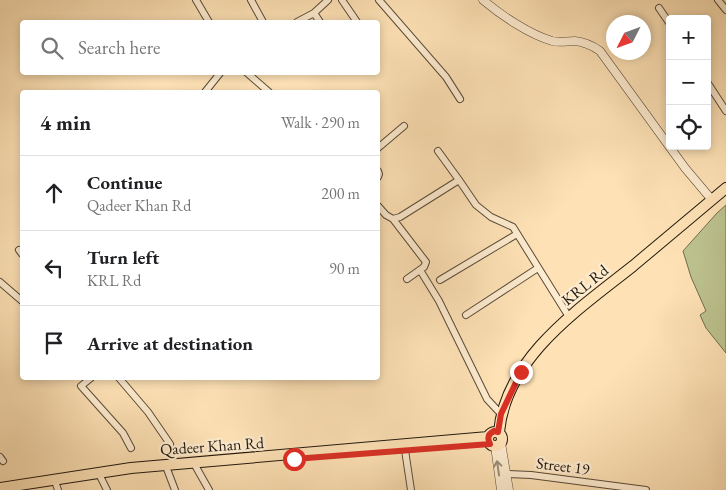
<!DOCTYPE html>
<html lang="en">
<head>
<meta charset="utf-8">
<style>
  :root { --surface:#fff; --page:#f2f2f2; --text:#202124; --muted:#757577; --line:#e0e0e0 }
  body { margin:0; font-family:"EB Garamond",serif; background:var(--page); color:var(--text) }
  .controls { position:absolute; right:15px; top:15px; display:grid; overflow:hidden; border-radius:5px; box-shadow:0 2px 8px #0003 }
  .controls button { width:45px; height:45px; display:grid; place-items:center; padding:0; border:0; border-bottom:1px solid var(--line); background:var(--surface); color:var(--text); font:25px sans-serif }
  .compass { position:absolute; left:606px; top:15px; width:45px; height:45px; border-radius:50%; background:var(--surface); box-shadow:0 2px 8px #0003; rotate:228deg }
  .stop { position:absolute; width:15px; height:15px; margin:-11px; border:4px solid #d93025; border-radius:50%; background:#fff }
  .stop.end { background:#d93025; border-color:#fff; box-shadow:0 1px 5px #0008 }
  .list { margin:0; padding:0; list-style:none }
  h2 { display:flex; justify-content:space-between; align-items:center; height:65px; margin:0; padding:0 20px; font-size:21px }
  h2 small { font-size:16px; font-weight:400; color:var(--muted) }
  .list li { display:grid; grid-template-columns:32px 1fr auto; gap:15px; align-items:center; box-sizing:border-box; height:75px; padding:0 20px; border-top:1px solid var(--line) }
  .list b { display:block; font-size:19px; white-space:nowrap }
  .list p { margin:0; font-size:16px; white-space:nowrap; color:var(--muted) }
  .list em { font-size:16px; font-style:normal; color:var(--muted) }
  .icon { flex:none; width:28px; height:28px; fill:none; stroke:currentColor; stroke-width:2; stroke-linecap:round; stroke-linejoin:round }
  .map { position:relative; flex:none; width:726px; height:490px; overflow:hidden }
  .search { position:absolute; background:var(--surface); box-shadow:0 2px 8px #0003; left:20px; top:20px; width:360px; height:55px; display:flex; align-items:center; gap:12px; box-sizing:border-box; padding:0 18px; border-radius:5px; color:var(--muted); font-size:19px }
  .panel { position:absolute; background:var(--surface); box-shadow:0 2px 8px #0003; left:20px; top:90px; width:360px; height:290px; border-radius:5px }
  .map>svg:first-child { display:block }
  .green { fill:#bdc490; stroke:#706e50 }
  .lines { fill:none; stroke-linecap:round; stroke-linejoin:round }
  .minor-casing { stroke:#594b39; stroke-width:8 }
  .tertiary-casing { stroke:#594b39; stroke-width:9 }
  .primary-casing { stroke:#22190f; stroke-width:12 }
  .minor { stroke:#feecd0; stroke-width:6 }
  .tertiary { stroke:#feecd0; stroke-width:8 }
  .primary { stroke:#fee2b6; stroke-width:10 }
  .oneway { stroke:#9b8d79 }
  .route { stroke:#d93025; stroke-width:6 }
  .labels { text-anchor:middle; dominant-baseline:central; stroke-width:4.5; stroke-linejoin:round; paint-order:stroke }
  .street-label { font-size:16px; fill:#22190f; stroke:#feecd0 }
</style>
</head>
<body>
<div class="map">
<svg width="726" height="490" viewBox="0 0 726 490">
  <rect width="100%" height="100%" fill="#fee2b6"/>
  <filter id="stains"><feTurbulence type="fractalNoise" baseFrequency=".004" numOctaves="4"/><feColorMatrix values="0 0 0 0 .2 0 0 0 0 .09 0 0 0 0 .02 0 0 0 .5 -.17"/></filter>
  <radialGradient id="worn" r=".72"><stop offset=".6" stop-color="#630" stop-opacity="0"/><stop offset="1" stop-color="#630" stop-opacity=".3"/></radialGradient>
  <!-- green -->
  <path class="green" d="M726,205V353L706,328L700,315L706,311L691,277L683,251L717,213Z"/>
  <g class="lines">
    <defs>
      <path id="minor" d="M196,0L209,22
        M251,0L263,22
        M342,0L357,22
        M379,0L446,77L460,99
        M718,0L726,10
        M659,8L670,24
        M314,13L320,22
        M297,22L314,13L328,0
        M246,72L269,92
        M707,82L726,111
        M205,92L221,72
        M378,148L404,126
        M438,151L459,180
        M378,171L379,174L378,177
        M378,206L386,215L393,219L426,262L424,267L407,279
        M393,219L400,217L459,180L476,205L491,217L513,227L569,317
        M19,250L22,254
        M420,270L439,301L487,399L501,414
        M440,280L517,234
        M0,282L22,301
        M466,315L538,268
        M91,378L81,386L123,433L131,448
        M119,378L148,412L170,444
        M405,450L411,490
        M0,457L3,461
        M196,467L209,490
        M167,469L175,490
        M507,474L531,475L646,490
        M101,478L107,490
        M56,484L58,490"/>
      <path id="tertiary" d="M483,0C502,16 529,34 552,41C560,43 567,41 575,41C585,42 593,46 600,51L685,168L712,200
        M501,443L509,490
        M495,446L501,490"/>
      <path id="primary" d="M488 439a7 7 0 1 1 14 0a7 7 0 1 1-14 0Z
        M499,432C506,357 579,309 633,266C664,240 695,214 726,188
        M0,488L131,468L488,437"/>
    </defs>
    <!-- minor casing -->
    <use href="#minor" class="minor-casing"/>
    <!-- tertiary casing -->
    <use href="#tertiary" class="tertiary-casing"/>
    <!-- primary casing -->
    <use href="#primary" class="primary-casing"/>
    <!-- minor -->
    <use href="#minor" class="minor"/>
    <!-- tertiary -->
    <use href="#tertiary" class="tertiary"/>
    <!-- primary -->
    <use href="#primary" class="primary"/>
  </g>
  <!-- one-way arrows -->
  <defs><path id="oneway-shaft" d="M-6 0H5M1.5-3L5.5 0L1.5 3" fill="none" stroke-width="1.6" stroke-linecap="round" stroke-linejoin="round" transform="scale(1.25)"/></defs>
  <use class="oneway" href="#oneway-shaft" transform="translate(498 468) rotate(-98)"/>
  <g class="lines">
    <!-- route -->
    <path class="route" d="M294,459L490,444C487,438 488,434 494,431L498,432L501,414L521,372"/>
  </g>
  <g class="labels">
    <!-- street labels -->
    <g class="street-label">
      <text transform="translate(585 285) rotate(-39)">KRL Rd</text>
      <text transform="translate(212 446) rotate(-4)">Qadeer Khan Rd</text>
      <text transform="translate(563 466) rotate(7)">Street 19</text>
    </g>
  </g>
  <rect width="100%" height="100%" filter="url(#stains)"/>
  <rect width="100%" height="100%" fill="url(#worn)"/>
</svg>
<div class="controls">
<button>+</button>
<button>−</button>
<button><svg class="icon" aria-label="locate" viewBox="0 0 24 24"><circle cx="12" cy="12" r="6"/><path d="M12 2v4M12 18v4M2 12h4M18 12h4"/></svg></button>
</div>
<svg class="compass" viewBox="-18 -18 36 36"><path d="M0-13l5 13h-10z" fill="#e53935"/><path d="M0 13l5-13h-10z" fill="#757577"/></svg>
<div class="stop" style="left:294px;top:459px"></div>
<div class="stop end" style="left:521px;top:372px"></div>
<div class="search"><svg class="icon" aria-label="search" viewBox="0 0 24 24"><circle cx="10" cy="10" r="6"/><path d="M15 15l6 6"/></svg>Search here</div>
<section class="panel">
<h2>4 min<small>Walk · 290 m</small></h2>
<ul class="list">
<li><svg class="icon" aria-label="ahead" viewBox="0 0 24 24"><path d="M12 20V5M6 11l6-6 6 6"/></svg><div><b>Continue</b><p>Qadeer Khan Rd</p></div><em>200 m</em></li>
<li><svg class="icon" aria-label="left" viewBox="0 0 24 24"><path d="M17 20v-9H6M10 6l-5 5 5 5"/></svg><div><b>Turn left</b><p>KRL Rd</p></div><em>90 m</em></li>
<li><svg class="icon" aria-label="arrive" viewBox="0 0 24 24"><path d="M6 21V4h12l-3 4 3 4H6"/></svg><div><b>Arrive at destination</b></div></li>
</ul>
</section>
</div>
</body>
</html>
